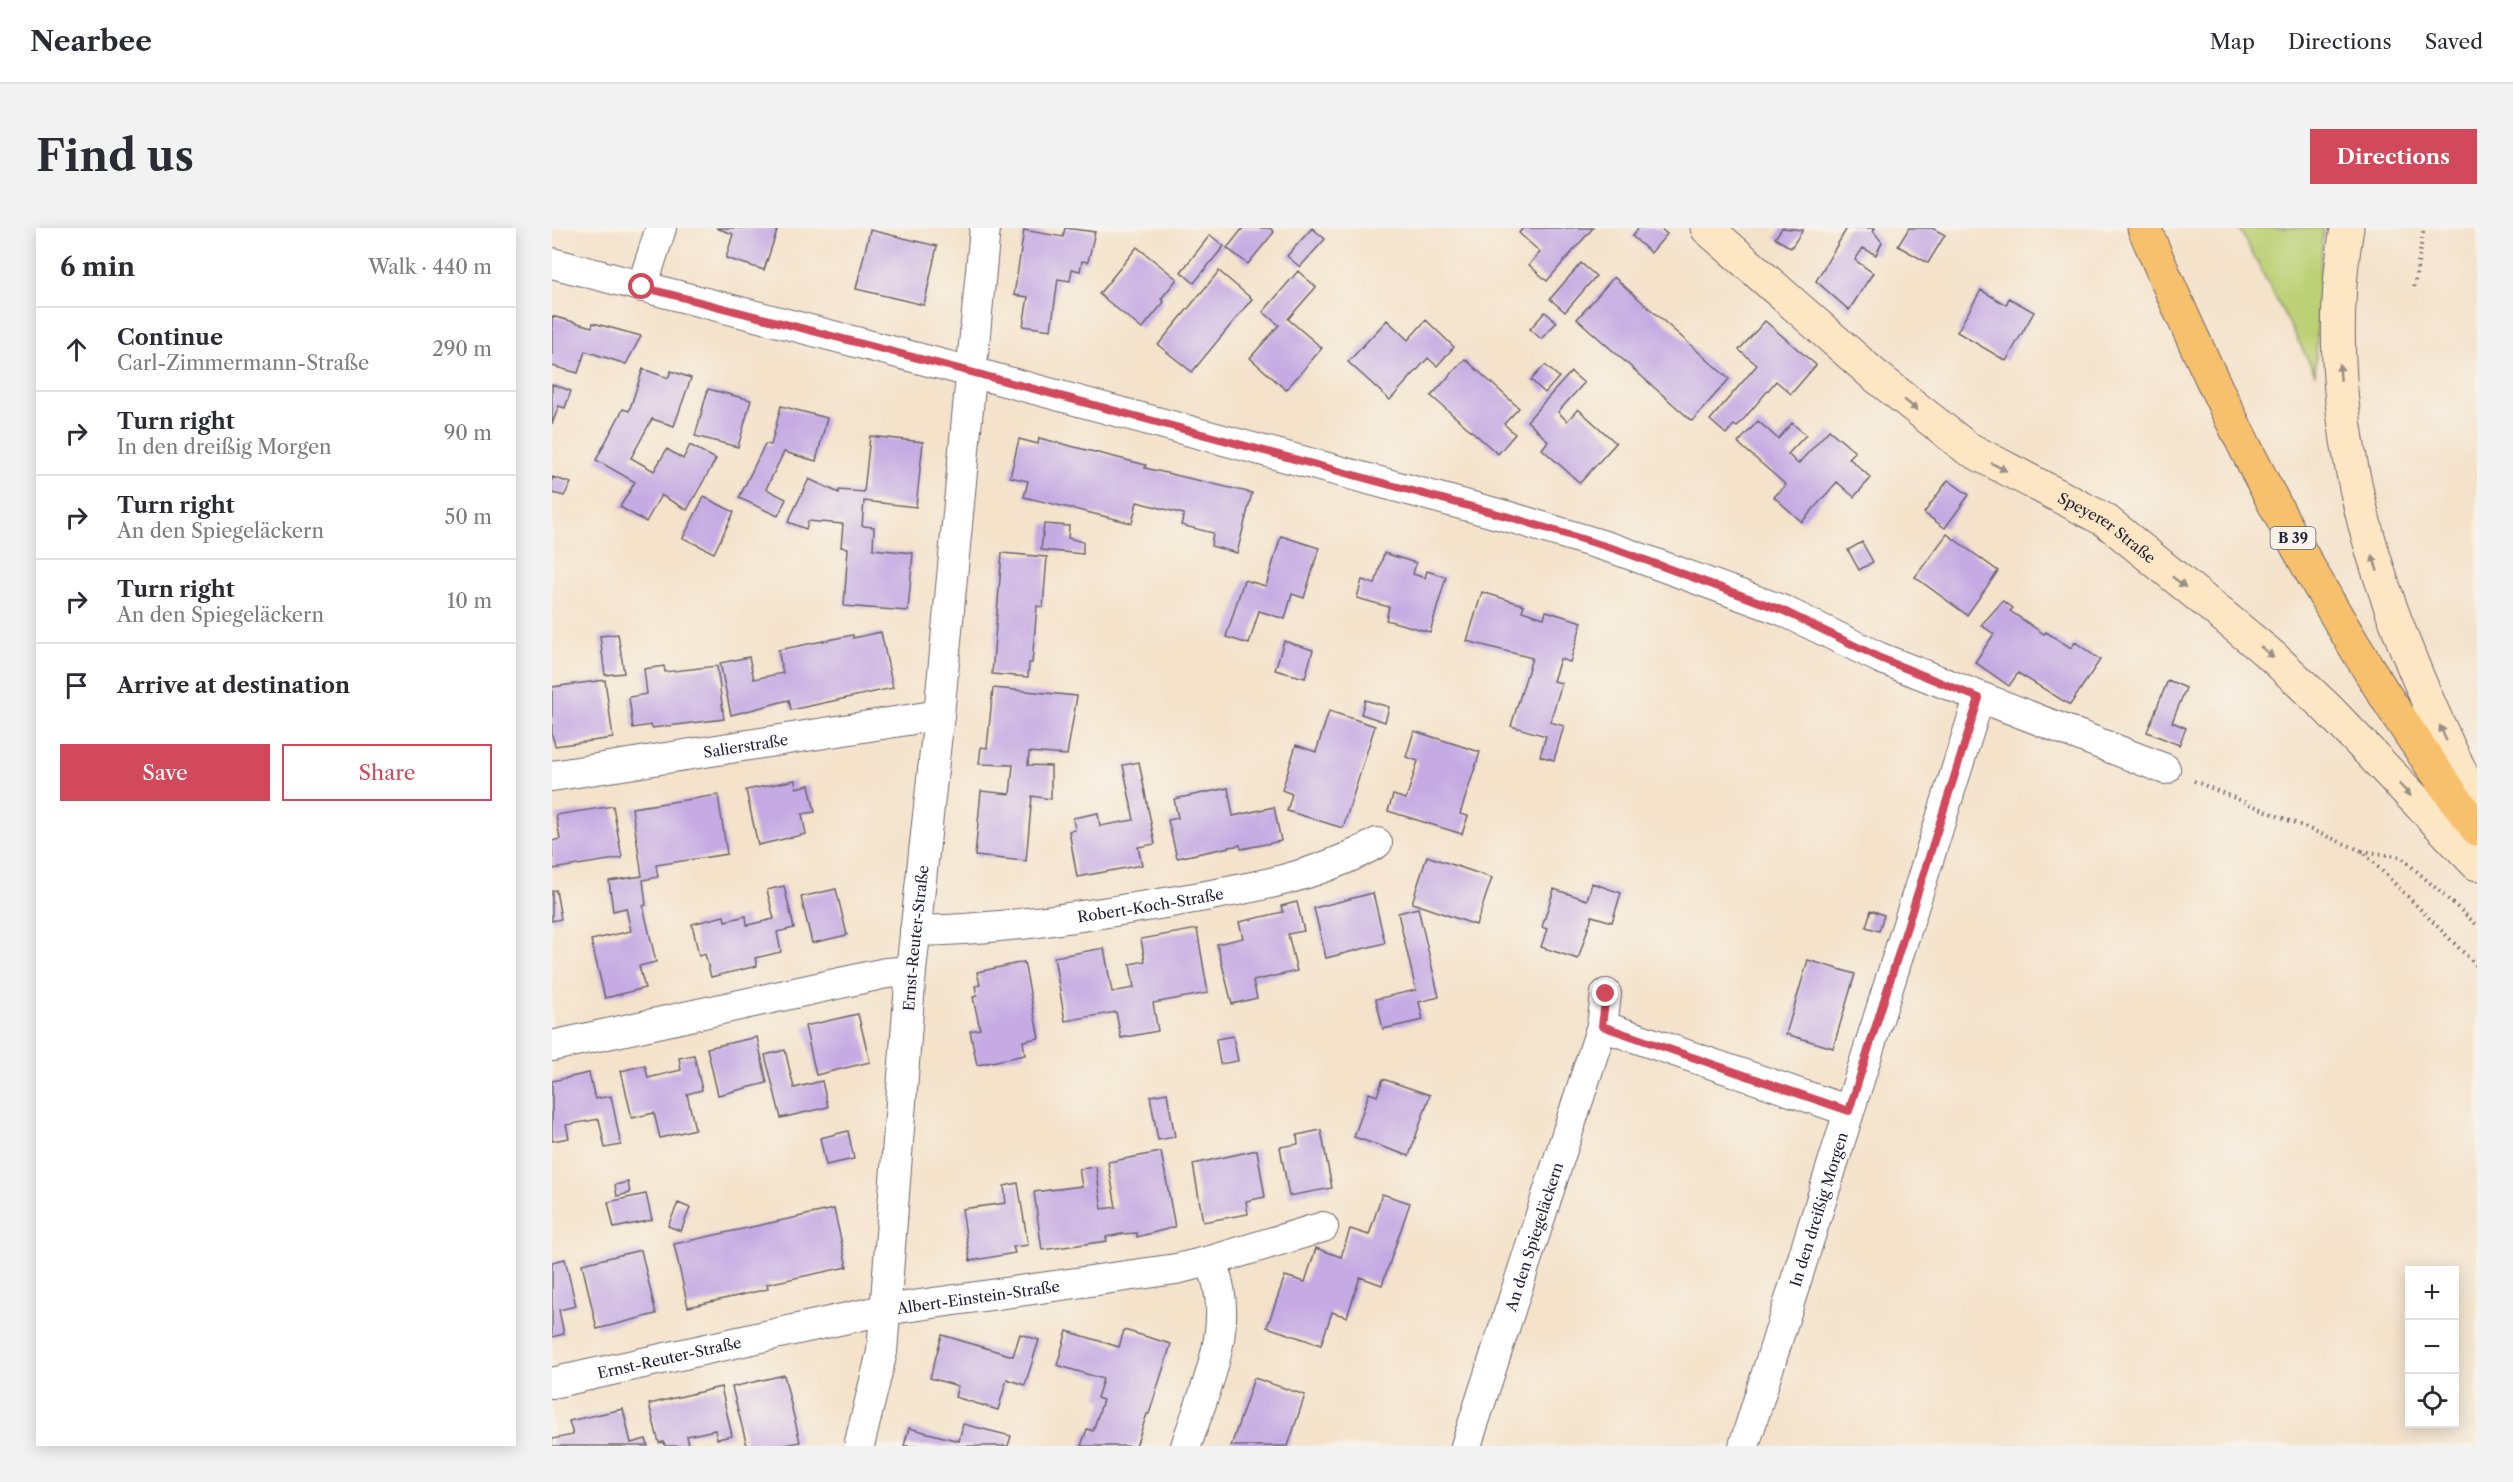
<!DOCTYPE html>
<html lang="en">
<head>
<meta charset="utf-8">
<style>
  :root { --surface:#fff; --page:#f2f2f3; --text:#2b2b33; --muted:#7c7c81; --line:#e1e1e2; --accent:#d1495b }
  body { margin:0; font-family:"Libre Caslon Text",serif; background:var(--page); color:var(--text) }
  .controls { position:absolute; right:18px; bottom:18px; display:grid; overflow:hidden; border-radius:0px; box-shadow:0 3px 15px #0003 }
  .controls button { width:54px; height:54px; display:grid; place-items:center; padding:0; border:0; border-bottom:2px solid var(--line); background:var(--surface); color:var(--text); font:30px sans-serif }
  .stop { position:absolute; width:18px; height:18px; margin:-14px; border:4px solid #d1495b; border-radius:50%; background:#fff }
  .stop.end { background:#d1495b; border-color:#fff; box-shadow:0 2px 6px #0008 }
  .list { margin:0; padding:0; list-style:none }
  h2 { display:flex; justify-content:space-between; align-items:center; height:78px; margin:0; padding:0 24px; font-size:26px }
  h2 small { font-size:20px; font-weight:400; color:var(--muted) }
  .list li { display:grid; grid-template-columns:39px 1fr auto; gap:18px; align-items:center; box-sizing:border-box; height:84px; padding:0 24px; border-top:2px solid var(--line) }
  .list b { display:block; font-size:22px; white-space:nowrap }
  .list p { margin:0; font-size:20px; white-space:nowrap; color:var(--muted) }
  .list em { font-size:20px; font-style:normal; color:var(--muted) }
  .actions { display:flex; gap:12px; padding:18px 24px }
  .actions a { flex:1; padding:14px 0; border:2px solid var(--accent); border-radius:0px; text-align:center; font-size:21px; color:var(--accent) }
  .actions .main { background:var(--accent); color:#fff }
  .icon { flex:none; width:33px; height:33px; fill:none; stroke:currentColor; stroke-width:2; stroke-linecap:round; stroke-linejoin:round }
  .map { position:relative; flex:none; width:1925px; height:1218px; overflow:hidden; border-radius:0px }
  header { display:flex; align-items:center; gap:36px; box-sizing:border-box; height:84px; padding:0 30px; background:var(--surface); border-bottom:2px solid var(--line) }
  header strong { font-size:28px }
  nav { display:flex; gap:33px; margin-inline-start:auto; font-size:21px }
  .intro { display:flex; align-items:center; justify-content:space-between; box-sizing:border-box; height:144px; padding:0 36px }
  h1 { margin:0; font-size:42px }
  .button { padding:15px 27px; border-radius:0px; background:var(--accent); color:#fff; font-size:21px; font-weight:700 }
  main { display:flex; gap:36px; padding:0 36px }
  aside { flex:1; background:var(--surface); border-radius:0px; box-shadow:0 3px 15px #0003 }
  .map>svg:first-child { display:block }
  .green { fill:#bcd074; stroke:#6f7958; stroke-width:1.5 }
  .building { fill:#c5aae3 }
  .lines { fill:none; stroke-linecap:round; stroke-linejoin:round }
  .minor-casing { stroke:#6c656d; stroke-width:32 }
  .secondary-casing { stroke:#6c656d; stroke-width:35 }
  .primary-casing { stroke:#6c656d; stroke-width:35 }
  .path { stroke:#6c656d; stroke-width:4; stroke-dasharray:1.5 4.5; stroke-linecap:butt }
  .minor { stroke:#fff; stroke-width:30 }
  .secondary { stroke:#fce6c4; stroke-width:33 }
  .primary { stroke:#f7c06c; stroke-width:33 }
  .oneway { fill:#9a8e86 }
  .route { stroke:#d1495b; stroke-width:8 }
  .labels { text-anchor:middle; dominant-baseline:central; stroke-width:6; stroke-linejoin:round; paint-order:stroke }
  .shield { fill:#f7f3e8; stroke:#62616f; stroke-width:1.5 }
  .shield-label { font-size:14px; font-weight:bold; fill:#22223b }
  .street-label { font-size:15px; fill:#22223b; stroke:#f7f3e8 }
</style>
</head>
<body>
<header>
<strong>Nearbee</strong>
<nav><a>Map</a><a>Directions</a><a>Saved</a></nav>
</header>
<div class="intro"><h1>Find us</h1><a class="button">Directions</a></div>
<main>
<aside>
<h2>6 min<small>Walk · 440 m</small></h2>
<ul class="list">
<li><svg class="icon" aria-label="ahead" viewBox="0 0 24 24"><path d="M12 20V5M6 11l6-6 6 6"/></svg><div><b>Continue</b><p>Carl-Zimmermann-Straße</p></div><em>290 m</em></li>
<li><svg class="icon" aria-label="right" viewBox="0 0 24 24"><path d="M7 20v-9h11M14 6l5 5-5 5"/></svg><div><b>Turn right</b><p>In den dreißig Morgen</p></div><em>90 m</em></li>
<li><svg class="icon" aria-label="right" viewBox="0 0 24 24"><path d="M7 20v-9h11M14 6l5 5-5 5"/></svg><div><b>Turn right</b><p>An den Spiegeläckern</p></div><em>50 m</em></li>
<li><svg class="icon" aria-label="right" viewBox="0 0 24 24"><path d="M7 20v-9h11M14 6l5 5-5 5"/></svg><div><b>Turn right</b><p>An den Spiegeläckern</p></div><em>10 m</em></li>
<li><svg class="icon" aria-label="arrive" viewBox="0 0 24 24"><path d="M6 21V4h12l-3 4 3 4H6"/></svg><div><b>Arrive at destination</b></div></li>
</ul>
<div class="actions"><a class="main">Save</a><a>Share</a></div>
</aside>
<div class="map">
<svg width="1925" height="1218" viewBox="0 0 1925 1218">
  <rect width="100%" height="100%" fill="#f7f3e8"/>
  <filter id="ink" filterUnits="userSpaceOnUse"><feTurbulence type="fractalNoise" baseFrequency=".0167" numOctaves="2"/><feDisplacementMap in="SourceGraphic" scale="12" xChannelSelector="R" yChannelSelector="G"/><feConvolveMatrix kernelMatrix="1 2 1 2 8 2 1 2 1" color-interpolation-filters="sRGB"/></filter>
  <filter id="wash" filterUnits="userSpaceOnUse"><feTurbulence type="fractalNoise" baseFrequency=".008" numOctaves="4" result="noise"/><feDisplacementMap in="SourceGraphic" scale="24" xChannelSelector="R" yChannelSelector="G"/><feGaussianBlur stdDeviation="1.35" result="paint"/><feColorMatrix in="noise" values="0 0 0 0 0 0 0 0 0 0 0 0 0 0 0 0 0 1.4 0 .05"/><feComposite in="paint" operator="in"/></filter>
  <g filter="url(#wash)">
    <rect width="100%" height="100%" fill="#f4e2ca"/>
    <!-- green -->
    <path class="green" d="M1687,0H1771L1763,145Z"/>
    <g id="blocks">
      <!-- building -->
      <path class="building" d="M164,0H226L212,42L174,30L181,6Z
        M513,0L543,4L536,34L530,33L528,43L520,41L518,53L506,51L499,102L471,98L476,69L462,67L472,2L511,9Z
        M691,0H718L722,4L696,36L675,20Z
        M760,0L773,11L748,39L735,28Z
        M971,0H1041L995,53L977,37L988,24L967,5Z
        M1087,0H1108L1115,6L1099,25L1080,8Z
        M1230,0L1251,2L1239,20L1223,10Z
        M1295,0H1323L1321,3L1330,14L1324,27L1311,20L1303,32L1321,45L1297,82L1264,53Z
        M1357,0H1380L1393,7L1376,35L1346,18Z
        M318,2L385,18L372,77L304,61Z
        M658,7L672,18L642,55L629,44Z
        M585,19L625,51L609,71L612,74L590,101L547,66Z
        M1029,35L1044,48L1013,84L998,71Z
        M667,43L700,71L640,144L606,117Z
        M746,43L764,59L736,91L770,120L734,162L698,130L727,97L711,84Z
        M1062,49L1177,151L1140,193L1025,91Z
        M1429,62L1454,77L1457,70L1482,84L1454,133L1405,104Z
        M993,84L1005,94L989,111L978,101Z
        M0,88L40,99L41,95L89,108L74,136L33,123L26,145L0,138Z
        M835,92L856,112L874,92L902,119L885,138L876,130L838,172L796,134Z
        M1213,93L1264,137L1239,166L1224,153L1185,199L1182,197L1174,206L1158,192L1205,137L1187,122Z
        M913,131L967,180L952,196L963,206L946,226L879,168Z
        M993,137L1007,149L993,165L979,152Z
        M91,141L116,150L119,143L139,150L122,198L100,191L79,230L102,243L115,221L131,231L138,217L164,231L135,282L109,267L94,294L68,279L83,254L44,232L71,181L77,183Z
        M1019,144L1032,155L1006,184L1015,193L1026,181L1064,215L1028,255L990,221L996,213L975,193Z
        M0,156L19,163L13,180L7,178L0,196Z
        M156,161L199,172L186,219L143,208Z
        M229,178L275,190L264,233L232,224L214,261L234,271L226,288L187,270L213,216L219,217Z
        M1206,193L1226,211L1240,195L1254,207L1236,226L1246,236L1277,202L1303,224L1297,230L1319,250L1302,269L1285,254L1250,294L1222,269L1234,257L1186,215Z
        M318,208L371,214L364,279L312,273L310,298L322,299L321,321L361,325L356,383L292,378L296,320L289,319L291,296L256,293L254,301L236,294L257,251L287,265V262L312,264Z
        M487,210L594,237L593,240L700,265L685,325L659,318L661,305L629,297L632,286L585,274L580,295L472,269L476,253L458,249L467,211L486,216Z
        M0,249L19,255L12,268L0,265Z
        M1396,252L1417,267L1393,300L1372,285Z
        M152,269L182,284L162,325L131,310Z
        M492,296L517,298L516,310L531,314V326L489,322Z
        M1395,306L1446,343L1415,387L1363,349Z
        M729,308L767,320L752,370L740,366L733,391L707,383L697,416L674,409L692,352L714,358Z
        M1310,314L1321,334L1307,342L1296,322Z
        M450,325L495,329L491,379L485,378L480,435H477L476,449L440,446Z
        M832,325L864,335L861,346L873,350L875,343L894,349L878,404L834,392L837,379L805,370L810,352L823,356Z
        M930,364L972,377L970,383L992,390L994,383L1030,394L1018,434L1008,431L1001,453L1010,455L998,494L1012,498L1002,532L988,528L994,508L959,498L980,430L915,413Z
        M1451,373L1461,380L1458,383L1492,406L1494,404L1519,420L1523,414L1548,432L1518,477L1466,445L1457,458L1423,434L1442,406L1429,397Z
        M329,404L341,460L239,482L237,472L179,487L168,435L197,429L202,451L231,445L226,422L301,407V410Z
        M66,406L72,445L53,447L48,408Z
        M732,413L761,422L753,450L723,442Z
        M112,438L113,444L165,438L172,491L100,500L99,497L81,500L77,469L95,466L92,441Z
        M53,452L61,510L3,518L0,507V459Z
        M1616,452L1634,460L1620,494L1634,500L1627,517L1595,504Z
        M441,460L525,468L515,527L477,524L476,537L499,538V571L480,568L474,633L423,628L429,563L458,566L461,537L427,536L429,519L435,520Z
        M813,472L837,479L833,494L809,486Z
        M777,483L823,498L791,600L735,583L740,566L730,562L744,517L764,524Z
        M862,503L928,524L908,586L916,588L910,606L836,583L841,567L854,571L866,533L854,529Z
        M587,534L603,616L586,619L590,637L525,649L517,603L523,602L521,590L546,585L548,598L582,592L571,537Z
        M243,552L244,560L257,557L263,584L250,586L254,606L206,617L194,562Z
        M676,560L681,588L722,579L729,613L689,621L688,617L625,630L616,592L626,590L622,571Z
        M166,567L175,626L104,637L106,649L91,652L94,677L91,678L104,734L87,738L93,760L53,770L39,712L79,703L74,680L61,683L57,653L90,648L80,580Z
        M61,578L70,630L1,641L0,613L8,611L4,587Z
        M875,628L940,650L924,697L860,675Z
        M1040,655L1069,665L1060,694L1040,688L1026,731L989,719L995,701L990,699L1002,661L1035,672Z
        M232,658L242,700L225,704L229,724L203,730L205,738L159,749L153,726L147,728L140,696L172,688L173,693L194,688L195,697L222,691L215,662Z
        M284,661L295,707L260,715L249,669Z
        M4,662L9,691L0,693V663Z
        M821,665L833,715L774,730L762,680Z
        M745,674L752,703L736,706L745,743L701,753L705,770L680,776L665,716L691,710L687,694L731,684L729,678Z
        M866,680L887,769L867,774L871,792L831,801L824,771L864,762L846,685Z
        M1319,682L1332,687L1327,703L1314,699Z
        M645,701L656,765L601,775L606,803L569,810L564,784L513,793L502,729L552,720L560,764L582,760L578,736L593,733L589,711Z
        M1256,732L1303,746L1281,820L1234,806Z
        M472,734L487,810L471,813L473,827L425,837L418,803L428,801L421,769L425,768L423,758L428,757L425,744Z
        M306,786L318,834L264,847L253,798Z
        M681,808L686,833L668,836L664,811Z
        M205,809L215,855L166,867L155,820Z
        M233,822L242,860L270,853L276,879L229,890L213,827Z
        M142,827L150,862L135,866L143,901L108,910L102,885L80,890L69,843L93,837L96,850L129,842L127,830Z
        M37,845L43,871L59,868L69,917L53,920L47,891L14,897L17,910L0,913V853Z
        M831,851L878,867L857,928L802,909L817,865L825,868Z
        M615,865L623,909L606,912L598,868Z
        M769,902L780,960L737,968L728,919L746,916L745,907Z
        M296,903L302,931L274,937L268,910Z
        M705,922L713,969L694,973L696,986L651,994L641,936Z
        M609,924L623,999L585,1009V1005L569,1006L554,1009L555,1013L490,1022L482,964L530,958L527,941L544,939L550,981L564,979L556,934Z
        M76,954L78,965L65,968L63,957Z
        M466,955L476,1017L461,1019L463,1025L418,1033L410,981L454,975L452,958Z
        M94,966L100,992L62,1000L56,974Z
        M830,966L858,975L830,1057L808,1049L795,1089L780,1084L769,1117L715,1099L733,1048L753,1054L764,1020L789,1029L798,1001L817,1007Z
        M126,975L138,980L129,1003L116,998Z
        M282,981L295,1039L215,1056L216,1061L136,1079L122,1016Z
        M89,1022L104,1086L45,1101L30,1036Z
        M13,1031L24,1078L7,1082L12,1106L0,1109V1034Z
        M572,1102L619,1116L597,1186H595L584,1218H529L535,1201L541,1203L551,1172L545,1170L551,1151L505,1137L515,1103L567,1119Z
        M468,1106L487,1112L473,1157L455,1151L446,1182L403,1169L406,1158L378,1150L390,1107L461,1128Z
        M232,1147L248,1214L229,1218H195L180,1159Z
        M702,1150L753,1167L736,1218H679Z
        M169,1159L180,1208L165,1211L163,1202L135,1208L137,1218H113L112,1214L107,1215L97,1176Z
        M71,1181L79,1215L94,1211L96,1218H0V1211L21,1207L17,1193Z
        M411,1196L459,1208L456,1218H352L357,1200L407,1213Z"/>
    </g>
  </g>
  <g filter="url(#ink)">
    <use href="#blocks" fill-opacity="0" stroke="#6c656d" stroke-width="1.5"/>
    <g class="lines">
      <defs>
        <g id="minor">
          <path d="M0,35L419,144L961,290L1066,322L1232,383L1328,430L1613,541"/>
          <path d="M90,59L109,0"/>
          <path id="s1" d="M0,548L387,487"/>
          <path id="s2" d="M363,703C445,702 526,689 607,676C682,663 758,653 825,615"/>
          <path d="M1050,798L1297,883"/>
          <path d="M0,818L334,745L359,743"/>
          <path id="s3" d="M0,1155L332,1082L624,1041L658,1033L771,999"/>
          <path id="s4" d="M307,1218L330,1124L359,743L387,487L433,0"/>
          <path d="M634,1218C653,1159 687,1093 658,1033"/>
          <path id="s5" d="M914,1218L1050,798L1054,766"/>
          <path id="s6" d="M1192,1218L1427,470"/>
        </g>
        <g id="secondary">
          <path id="s7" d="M1155,0L1321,146L1415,220L1553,292L1670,387L1721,429L1775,480L1925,636"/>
          <path d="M1795,0C1760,203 1835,399 1925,577"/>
        </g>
        <path id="primary" d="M1592,0C1682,211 1788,417 1925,601"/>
      </defs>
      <!-- minor casing -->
      <use href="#minor" class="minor-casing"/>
      <!-- secondary casing -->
      <use href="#secondary" class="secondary-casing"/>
      <!-- primary casing -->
      <use href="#primary" class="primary-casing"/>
      <!-- path -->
      <path class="path" d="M1862,59L1872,0
        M1642,553L1810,623L1925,738
        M1810,623L1849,629L1925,697"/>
      <!-- minor -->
      <use href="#minor" class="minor"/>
      <!-- secondary -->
      <use href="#secondary" class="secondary"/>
      <!-- primary -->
      <use href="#primary" class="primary"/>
    </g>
    <!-- one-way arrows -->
    <defs><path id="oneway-solid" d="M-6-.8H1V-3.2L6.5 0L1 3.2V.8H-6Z" transform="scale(1.5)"/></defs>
    <g class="oneway">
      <use href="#oneway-solid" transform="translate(1788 144) rotate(-95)"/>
      <use href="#oneway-solid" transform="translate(1359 177) rotate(39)"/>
      <use href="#oneway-solid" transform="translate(1447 239) rotate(27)"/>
      <use href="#oneway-solid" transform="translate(1823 335) rotate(-107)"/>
      <use href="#oneway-solid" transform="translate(1627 354) rotate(38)"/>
      <use href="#oneway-solid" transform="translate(1715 424) rotate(40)"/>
      <use href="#oneway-solid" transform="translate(1891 505) rotate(-113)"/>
      <use href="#oneway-solid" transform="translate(1853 562) rotate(46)"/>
    </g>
  </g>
  <g class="lines" filter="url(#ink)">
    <!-- route -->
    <path class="route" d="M90,59L419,144L961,290L1066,322L1232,383L1328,430L1427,470L1297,883L1050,798L1054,766"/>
  </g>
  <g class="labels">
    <!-- shield labels -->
    <rect class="shield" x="1718.5" y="299" width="45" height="22" rx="4.5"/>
    <g class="shield-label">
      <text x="1741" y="310">B 39</text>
    </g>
    <!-- street labels -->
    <g class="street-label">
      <text stroke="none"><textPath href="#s7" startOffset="502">Speyerer Straße</textPath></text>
      <text stroke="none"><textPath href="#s1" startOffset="196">Salierstraße</textPath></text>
      <text stroke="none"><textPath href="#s2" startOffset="237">Robert-Koch-Straße</textPath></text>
      <text stroke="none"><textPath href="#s4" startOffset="512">Ernst-Reuter-Straße</textPath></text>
      <text stroke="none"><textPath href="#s6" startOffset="248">In den dreißig Morgen</textPath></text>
      <text stroke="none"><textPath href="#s5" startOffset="220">An den Spiegeläckern</textPath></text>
      <text stroke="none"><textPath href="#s3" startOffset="435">Albert-Einstein-Straße</textPath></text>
      <text stroke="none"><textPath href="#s3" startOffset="120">Ernst-Reuter-Straße</textPath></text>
    </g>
  </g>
</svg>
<div class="controls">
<button>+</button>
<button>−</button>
<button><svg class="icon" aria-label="locate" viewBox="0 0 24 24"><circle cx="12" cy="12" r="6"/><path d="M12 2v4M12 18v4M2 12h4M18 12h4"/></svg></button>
</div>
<div class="stop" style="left:90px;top:59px"></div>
<div class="stop end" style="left:1054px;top:766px"></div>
</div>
</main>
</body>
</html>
